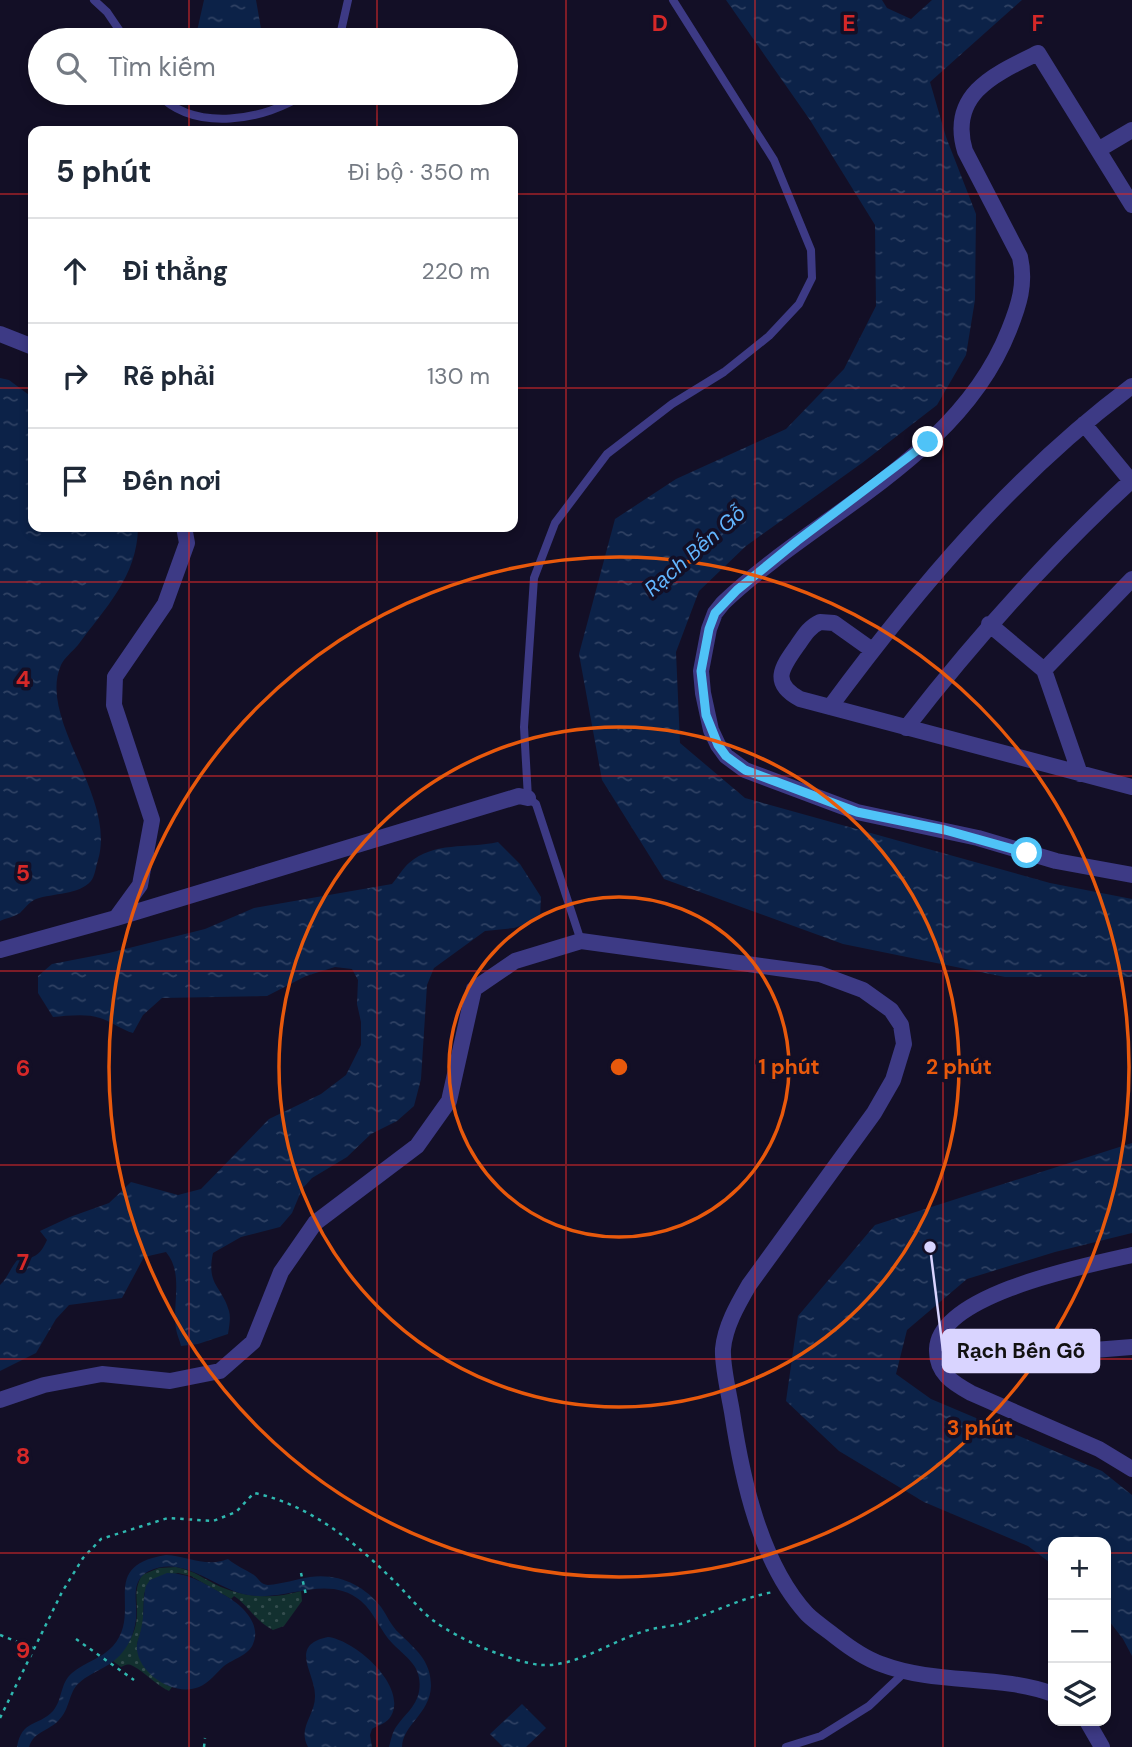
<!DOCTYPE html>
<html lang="vi">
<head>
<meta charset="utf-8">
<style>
  :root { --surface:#fff; --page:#f6f6f7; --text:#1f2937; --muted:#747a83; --line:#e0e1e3 }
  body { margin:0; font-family:"DM Sans",sans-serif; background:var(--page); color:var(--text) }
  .controls { position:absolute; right:21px; bottom:21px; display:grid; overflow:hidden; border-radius:14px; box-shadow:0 4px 10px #0003 }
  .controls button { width:63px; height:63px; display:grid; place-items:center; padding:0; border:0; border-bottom:2px solid var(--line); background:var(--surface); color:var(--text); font:35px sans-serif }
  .stop { position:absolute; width:21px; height:21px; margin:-16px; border:5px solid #4fc3f7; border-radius:50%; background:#fff }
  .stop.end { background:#4fc3f7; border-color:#fff; box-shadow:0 2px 7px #0008 }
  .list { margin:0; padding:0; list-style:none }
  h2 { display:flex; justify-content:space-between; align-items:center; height:91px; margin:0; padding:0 28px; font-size:30px }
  h2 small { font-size:23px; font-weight:400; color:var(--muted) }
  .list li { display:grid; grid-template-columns:46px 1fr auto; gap:21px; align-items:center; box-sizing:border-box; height:105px; padding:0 28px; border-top:2px solid var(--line) }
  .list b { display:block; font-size:26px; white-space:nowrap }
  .list em { font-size:23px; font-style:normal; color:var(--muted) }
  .icon { flex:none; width:38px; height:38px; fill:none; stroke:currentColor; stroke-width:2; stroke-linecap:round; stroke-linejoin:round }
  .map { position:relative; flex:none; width:1132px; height:1747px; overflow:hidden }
  .search { position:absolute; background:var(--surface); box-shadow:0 4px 10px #0003; left:28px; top:28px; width:490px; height:77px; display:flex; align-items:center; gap:18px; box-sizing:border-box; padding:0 24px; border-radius:38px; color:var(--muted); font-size:26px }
  .panel { position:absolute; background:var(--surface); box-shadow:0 4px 10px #0003; left:28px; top:126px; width:490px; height:406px; border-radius:14px }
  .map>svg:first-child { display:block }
  .grass { fill:url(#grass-dots) }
  .water { fill:url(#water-ripples) }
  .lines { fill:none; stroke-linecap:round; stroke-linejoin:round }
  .path { stroke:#2fb8b0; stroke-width:2.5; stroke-dasharray:3.5 5; stroke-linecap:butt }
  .service { stroke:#3d3a85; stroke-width:8 }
  .minor { stroke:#3d3a85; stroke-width:16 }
  .route { stroke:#4fc3f7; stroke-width:9 }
  .grid { fill:none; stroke:#d62828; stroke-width:2; stroke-opacity:0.55 }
  .ring { fill:none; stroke:#e8590c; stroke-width:3.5 }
  .labels { text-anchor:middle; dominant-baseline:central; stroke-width:7; stroke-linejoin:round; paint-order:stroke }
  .water-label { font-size:21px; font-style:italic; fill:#62b6ff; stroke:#130f26 }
  .grid-label { font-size:23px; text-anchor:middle; font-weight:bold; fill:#d62828; stroke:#130f26; stroke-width:7; stroke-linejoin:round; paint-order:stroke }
  .centre { fill:#e8590c; stroke:#130f26; stroke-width:3.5 }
  .ring-label { font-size:21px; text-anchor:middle; font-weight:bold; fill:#e8590c; stroke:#130f26; stroke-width:7; stroke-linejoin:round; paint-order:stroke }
  .leader { fill:none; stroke:#d9d4ff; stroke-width:2.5 }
  .callout-dot { fill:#d9d4ff; stroke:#130f26; stroke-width:2.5 }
  .callout { fill:#d9d4ff; stroke:#d9d4ff; stroke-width:2.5 }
  .callout-label { font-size:21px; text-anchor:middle; font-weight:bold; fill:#111 }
</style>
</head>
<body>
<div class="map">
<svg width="1132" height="1747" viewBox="0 0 1132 1747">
  <defs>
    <pattern id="grass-dots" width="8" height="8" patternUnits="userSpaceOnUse" patternTransform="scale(1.75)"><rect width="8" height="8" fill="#12302f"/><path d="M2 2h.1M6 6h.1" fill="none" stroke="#344d4e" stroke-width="1.8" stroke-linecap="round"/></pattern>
    <pattern id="water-ripples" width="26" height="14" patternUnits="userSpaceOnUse" patternTransform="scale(1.75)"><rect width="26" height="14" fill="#0c2248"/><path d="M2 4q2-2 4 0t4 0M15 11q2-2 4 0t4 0" fill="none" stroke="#2f4163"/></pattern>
  </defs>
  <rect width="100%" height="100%" fill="#130f26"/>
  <!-- grass -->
  <path class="grass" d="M176,1567C194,1570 205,1580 221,1587C247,1598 274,1599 301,1591L302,1601L284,1626L273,1630C256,1622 249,1606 234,1596L231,1599L191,1576L178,1573L150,1580L144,1594L143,1625L137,1644L164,1683L172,1687L169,1691C156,1685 146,1673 133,1666C127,1663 126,1665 121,1667L113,1661C127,1647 137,1633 137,1613C137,1598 134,1589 142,1575L159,1568Z"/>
  <!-- water -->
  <path class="water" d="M204,0H256L263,40H195Z
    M726,0H882L887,8L911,19L932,0H1022L930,82L946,137L976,214L975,300L966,355L937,405L862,463L746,546L699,591L676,652L680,743L745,798L1050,883L1132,899V977H1005L843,944L664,879L602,780L579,654L615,519L676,479L786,429L844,369L876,306L875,225L810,120Z
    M0,378L9,380L33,398V527L138,528C137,577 105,608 78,645C73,651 64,658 61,665C37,719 117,797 98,860C96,866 95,876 91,881C79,895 53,893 36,899C29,902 25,908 20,913C14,917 6,918 0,921Z
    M498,842L520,864L541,897L540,919L514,928L485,931L434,968L427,985L421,1079L414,1106L397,1121L371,1134L347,1157L312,1178L302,1189L292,1213L280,1227L241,1237L213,1253C206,1285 222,1286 229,1311C231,1318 229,1327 228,1334L198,1344L181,1346C180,1341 177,1335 176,1329C172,1304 184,1273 166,1252L144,1257L122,1298L69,1305L56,1319L36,1353L0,1371V1285C8,1278 11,1266 19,1258C34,1260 41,1254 47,1240L40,1231L70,1217L109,1203L131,1182L178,1195L201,1189L269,1119L321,1094L346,1075L361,1045V1022L357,1004L358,980L352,969L335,967L306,976L267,996L162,998L143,1015L133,1033C122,1030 114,1023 103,1019C88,1013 68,1016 53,1017L38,993V976L52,964L109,953L205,929L254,908L392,884C398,877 403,868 409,863C435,841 466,849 498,842Z
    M1132,1143V1233L1055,1252L967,1279L907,1330L896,1374L931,1399L1102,1471L1132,1495V1656L1123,1639L1106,1617V1542H1053V1565L1028,1546L924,1502L839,1451L786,1401L798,1316L875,1225Z
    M166,1555C189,1556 205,1568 228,1559C236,1566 245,1569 254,1575C260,1580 260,1584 268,1585C283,1584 296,1579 310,1577C338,1573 364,1585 381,1607C387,1615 391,1626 399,1633C415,1649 431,1660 431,1686C430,1714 403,1724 402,1747H389C391,1740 392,1733 396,1727C404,1715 416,1707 419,1692C423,1667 408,1659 393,1644C380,1631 375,1613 361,1601C327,1573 287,1602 248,1595C215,1589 184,1554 149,1571C129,1581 138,1603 136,1619C135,1629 131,1641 125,1649C112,1668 93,1670 79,1683C69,1691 70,1709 59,1720C49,1731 34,1731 29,1747H17C22,1719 38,1727 53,1711C63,1699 60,1683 72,1673C85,1662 101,1659 113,1646C144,1611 96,1566 166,1555Z
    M167,1573C190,1573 207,1585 226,1596C242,1605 262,1624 253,1644C249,1655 233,1659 224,1666C216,1673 209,1683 199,1687C175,1697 140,1675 137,1650C136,1642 140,1636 141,1629C145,1615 142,1600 146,1586L150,1580Z
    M328,1637C355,1640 408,1686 391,1716C387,1723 379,1725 372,1729L370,1735L372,1747H308C297,1727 316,1715 315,1695C315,1673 288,1645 328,1637Z
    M522,1704L546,1728L526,1747H503L490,1734Z"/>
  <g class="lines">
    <!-- path -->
    <path class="path" d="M301,1573L306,1595
      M0,1635L33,1648
      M76,1639L134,1680
      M0,1718L62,1592L83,1558L101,1539L168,1518L213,1521L236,1512L254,1493C308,1504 354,1541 392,1579C406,1592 418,1609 434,1621C458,1639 511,1662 541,1665C576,1667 610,1642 642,1632C655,1627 670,1627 684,1623C714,1612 743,1597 774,1592
      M204,1747L205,1738"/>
    <!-- service -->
    <path class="service" d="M94,0L107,12L126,40
      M339,40L348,0
      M157,93C194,133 265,121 306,93
      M581,941L536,804L528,798L524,727L534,578L555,523L607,454L672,404L724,372L769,336L799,304L812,278L811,250L774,160L673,0
      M786,1747L821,1736L869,1706L906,1671"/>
    <!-- minor -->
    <path class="minor" d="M1098,150L1132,130
      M1132,205L1038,53C995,74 948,94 965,151L1020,257C1026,284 1019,305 1009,330C959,457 818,513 723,603L715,613L709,629L701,671L703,693L711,730L718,745L726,756L745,770L857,812L978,838L1056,861L1132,875
      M0,334L33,347
      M1084,424L1131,481
      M989,624L1044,670L1080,774
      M872,650L834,623L820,622C809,627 804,636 797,646C782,667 770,683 800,699L1132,787
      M1044,670L1132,579
      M830,707C918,588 1013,475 1132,386
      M906,728C976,638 1048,557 1132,480
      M116,918L140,885L152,820L114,705L115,677L165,604L187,543L184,527
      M0,950L116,918L519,796L528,798
      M1132,1255C1088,1265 939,1294 937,1349C936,1373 953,1383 971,1393L1099,1449L1132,1469
      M1069,1352L1132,1347
      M0,1400L44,1385L102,1374L170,1381L220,1371L253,1342L281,1272L315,1223L417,1146L449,1101L474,989L515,961L581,941L820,974L863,990L891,1010L901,1025L904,1044L893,1080L874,1113L749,1285C738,1304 725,1326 723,1349C722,1366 729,1394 732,1412C742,1478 760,1563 807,1614C815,1622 826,1629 836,1637C850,1648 864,1658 881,1664C936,1685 998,1674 1053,1694
      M1087,1721L1102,1747"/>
  </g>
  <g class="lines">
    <!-- route -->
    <path class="route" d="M928,442L797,541L737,590L715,613L709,629L701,671L706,715L718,745L726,756L745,770L857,812L945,830L1027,853"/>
  </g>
  <!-- grid -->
  <path class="grid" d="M189,0V40M377,0V40M566,0V1747M755,0V1747M943,0V1747M189,93V131M377,93V131M0,194H33M513,194H1132M0,388H33M513,388H1132M189,527V1747M377,527V1747M0,582H1132M0,776H1132M0,971H1132M0,1165H1132M0,1359H1132M0,1553H1053M1106,1553H1132"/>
  <!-- distance rings -->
  <g class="ring">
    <circle cx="619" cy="1067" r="170"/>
    <circle cx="619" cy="1067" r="340"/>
    <circle cx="619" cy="1067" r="510"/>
  </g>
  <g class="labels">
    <!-- water labels -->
    <g class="water-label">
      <text transform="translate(695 551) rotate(-41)">Rạch Bến Gỗ</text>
    </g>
  </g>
  <g class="grid-label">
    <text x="660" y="31">D</text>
    <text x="849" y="31">E</text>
    <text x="1038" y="31">F</text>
    <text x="23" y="687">4</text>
    <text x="23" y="881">5</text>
    <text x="23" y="1076">6</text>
    <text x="23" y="1270">7</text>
    <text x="23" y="1464">8</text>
    <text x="23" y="1658">9</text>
  </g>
  <circle cx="619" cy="1067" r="10" class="centre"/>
  <g class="ring-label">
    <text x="789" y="1074">1 phút</text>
    <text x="959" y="1074">2 phút</text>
    <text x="980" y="1435">3 phút</text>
  </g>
  <!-- callouts -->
  <path class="leader" d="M930 1247L943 1351"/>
  <circle class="callout-dot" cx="930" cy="1247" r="7"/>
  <rect class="callout" x="943" y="1330" width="156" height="42" rx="7"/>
  <g class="callout-label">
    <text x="1021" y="1358">Rạch Bến Gỗ</text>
  </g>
</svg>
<div class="controls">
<button>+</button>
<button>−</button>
<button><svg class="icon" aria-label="layers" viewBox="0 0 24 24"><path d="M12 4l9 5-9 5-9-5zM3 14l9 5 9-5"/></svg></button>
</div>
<div class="stop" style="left:1027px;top:853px"></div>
<div class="stop end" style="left:928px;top:442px"></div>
<div class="search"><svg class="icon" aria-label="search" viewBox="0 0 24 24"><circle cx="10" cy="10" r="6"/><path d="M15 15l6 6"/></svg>Tìm kiếm</div>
<section class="panel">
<h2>5 phút<small>Đi bộ · 350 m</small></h2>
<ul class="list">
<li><svg class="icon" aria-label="ahead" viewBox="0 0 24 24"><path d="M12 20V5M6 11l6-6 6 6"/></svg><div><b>Đi thẳng</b></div><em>220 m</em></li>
<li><svg class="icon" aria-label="right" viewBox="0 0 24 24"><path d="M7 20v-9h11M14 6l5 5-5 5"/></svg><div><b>Rẽ phải</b></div><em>130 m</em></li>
<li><svg class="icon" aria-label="arrive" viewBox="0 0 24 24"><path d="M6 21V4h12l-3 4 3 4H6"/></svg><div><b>Đến nơi</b></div></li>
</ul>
</section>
</div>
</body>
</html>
